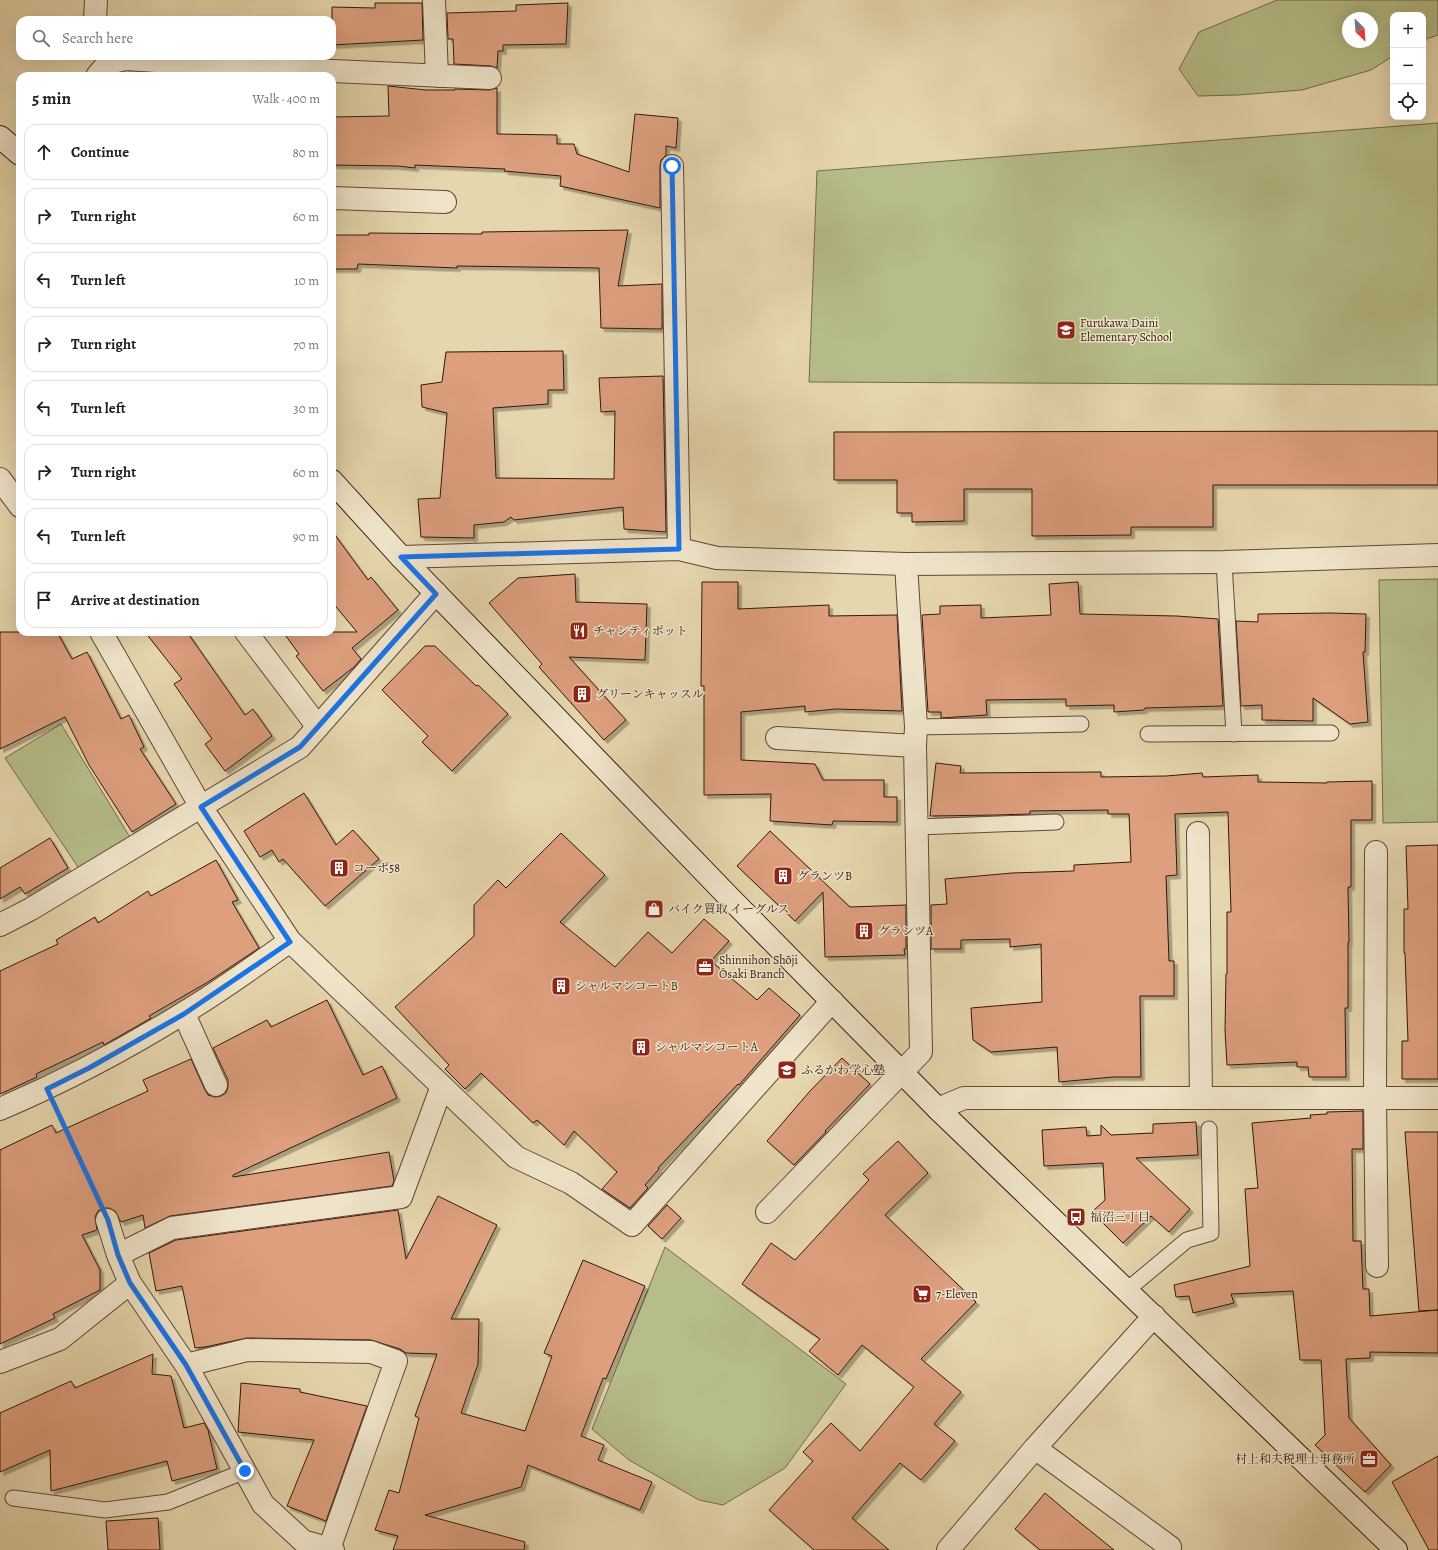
<!DOCTYPE html>
<html lang="en">
<head>
<meta charset="utf-8">
<style>
  :root { --surface:#fff; --page:#f2f2f2; --text:#202124; --muted:#757577; --line:#e0e0e0 }
  body { margin:0; font-family:Alegreya,"Noto Serif JP",serif; background:var(--page); color:var(--text) }
  .controls { position:absolute; right:12px; top:12px; display:grid; overflow:hidden; border-radius:8px; box-shadow:0 4px 16px #0002 }
  .controls button { width:36px; height:36px; display:grid; place-items:center; padding:0; border:0; border-bottom:1px solid var(--line); background:var(--surface); color:var(--text); font:20px sans-serif }
  .compass { position:absolute; left:1342px; top:12px; width:36px; height:36px; border-radius:50%; background:var(--surface); box-shadow:0 4px 16px #0002; rotate:155deg }
  .stop { position:absolute; width:12px; height:12px; margin:-9px; border:3px solid #1a73e8; border-radius:50%; background:#fff }
  .stop.end { background:#1a73e8; border-color:#fff; box-shadow:0 1px 4px #0008 }
  .list { margin:0; padding:0; list-style:none }
  h2 { display:flex; justify-content:space-between; align-items:center; height:52px; margin:0; padding:0 16px; font-size:17px }
  h2 small { font-size:13px; font-weight:400; color:var(--muted) }
  .list li { display:grid; grid-template-columns:26px 1fr auto; gap:12px; align-items:center; box-sizing:border-box; height:56px; margin:0 8px 8px; padding:0 8px; border:1px solid var(--line); border-radius:12px }
  .list b { display:block; font-size:15px; white-space:nowrap }
  .list em { font-size:13px; font-style:normal; color:var(--muted) }
  .icon { flex:none; width:22px; height:22px; fill:none; stroke:currentColor; stroke-width:2; stroke-linecap:round; stroke-linejoin:round }
  .map { position:relative; flex:none; width:1438px; height:1550px; overflow:hidden }
  .search { position:absolute; background:var(--surface); box-shadow:0 4px 16px #0002; left:16px; top:16px; width:320px; height:44px; display:flex; align-items:center; gap:10px; box-sizing:border-box; padding:0 14px; border-radius:12px; color:var(--muted); font-size:15px }
  .panel { position:absolute; background:var(--surface); box-shadow:0 4px 16px #0002; left:16px; top:72px; width:320px; height:564px; border-radius:12px }
  .map>svg:first-child { display:block }
  .green { fill:#b6bd89; stroke:#746a4b; fill-rule:evenodd }
  .building { fill:#dd9f7e; stroke:#33180d; filter:url(#shadow) }
  .lines { fill:none; stroke-linecap:round; stroke-linejoin:round }
  .lane-casing { stroke:#604835; stroke-width:17 }
  .street-casing { stroke:#604835; stroke-width:24 }
  .secondary-casing { stroke:#33180d; stroke-width:24 }
  .path { stroke:#33180d; stroke-width:2.5; stroke-dasharray:1 2; stroke-linecap:butt }
  .lane { stroke:#efe4ca; stroke-width:15 }
  .street { stroke:#efe4ca; stroke-width:22 }
  .secondary { stroke:#efe4ca; stroke-width:22 }
  .route { stroke:#1a73e8; stroke-width:5 }
  .labels { text-anchor:middle; dominant-baseline:central; stroke-width:3; stroke-linejoin:round; paint-order:stroke }
  .poi-label { font-size:12px; fill:#33180d; stroke:#efe4ca; text-anchor:start }
</style>
</head>
<body>
<div class="map">
<svg width="1438" height="1550" viewBox="0 0 1438 1550">
  <defs>
    <filter id="shadow"><feDropShadow dx="3.5" dy="3.5" stdDeviation="0" flood-color="#0004"/></filter>
  </defs>
  <rect width="100%" height="100%" fill="#e6d6ad"/>
  <filter id="stains"><feTurbulence type="fractalNoise" baseFrequency=".005" numOctaves="4"/><feColorMatrix values="0 0 0 0 .2 0 0 0 0 .09 0 0 0 0 .02 0 0 0 .5 -.17"/></filter>
  <radialGradient id="worn" r=".72"><stop offset=".6" stop-color="#630" stop-opacity="0"/><stop offset="1" stop-color="#630" stop-opacity=".3"/></radialGradient>
  <!-- green -->
  <path class="green" d="M1277,0H1438V35L1423,40V15H1393V56L1371,70L1302,90L1238,95L1198,96L1179,69L1199,32ZM1348,18H1372V42H1348Z
    M129,72L183,76H120Z
    M1438,123V385L809,382L817,171Z
    M1438,579V822L1383,823L1379,580Z
    M61,724L131,839L80,870L5,758Z
    M665,1247L846,1384L785,1468L723,1505L699,1500L629,1460L592,1429Z"/>
  <!-- building -->
  <path class="building" d="M375,3H422L423,40L332,45V7L375,8Z
    M568,3L566,44L503,45V51H498L497,68L491,66L454,64L453,39H448L447,13L516,11V5Z
    M388,86L426,90H455V89L489,90L497,88V134L557,135V144H574L577,154L629,172L635,114L678,118L676,148L666,146V155L661,160L660,166V208L560,186L561,176L504,171L505,169L415,165V168L398,166L332,165V117L389,116Z
    M628,230L618,286L662,284V329L601,328L599,268L457,266V268L358,264L357,269H332V235H369V233L482,234V232Z
    M563,351L564,390H548V404L493,408L496,478L614,479L615,411L601,412L599,378L663,376L666,532L624,529L623,507L514,520L511,517L504,522L474,525V538L421,537L418,499L440,498L447,413L422,407L421,385L442,382L446,352Z
    M1438,431V485H1213V527H1131V535L1032,536V489H964V521L912,522V513H897V480H834V432Z
    M332,531L368,580L371,577L398,610L352,648L361,659L354,667L323,691L296,656L299,654L283,632H357L332,602Z
    M575,574L576,602L647,604L645,660L569,657L626,720L604,740L539,667L542,664L489,603L518,578Z
    M702,582H738V609L829,605V616L897,615L902,711L836,709L805,712V706L741,712V760L815,764L823,780H884V797H897V822L833,821L832,825L770,821L771,794L704,795V686H701Z
    M1078,582L1080,614L1177,616L1218,619L1223,706L1145,708L1144,710L1114,712V705L1066,706V699L986,700L987,715L941,718V712H928L922,615L940,614V606L981,605V618L1051,615L1049,584Z
    M1330,613L1366,614L1365,652H1363L1368,722L1350,724L1313,698V721L1262,720V705L1241,706L1236,621L1258,622V614Z
    M0,632H57L72,659L87,652L121,719L129,715L144,747L140,749L176,804L132,832L89,765L65,717L0,749Z
    M145,632H187L245,715L253,709L272,736L225,771L205,744L212,739L174,684L182,679Z
    M425,646H435L476,686L478,685L508,714L452,771L422,742L428,736L382,690Z
    M936,763L961,766L960,773L1101,772V777L1166,776L1202,773L1203,777L1258,775V782L1327,783V782L1372,781V820H1351V887H1348L1349,942H1348V1008H1345L1346,1077H1309L1308,1067H1297V1062L1227,1065L1225,1031L1226,974H1227V912H1231L1228,812L1175,814L1177,875L1166,876L1169,961H1174V996H1140L1141,1077H1113L1059,1082L1057,1047L991,1052L973,1040L971,1008L1042,1002L1041,944L1010,947V939L961,940V949H931V905L947,904L945,879L1012,873L1074,871V865L1131,862L1129,814H1108V810L1030,811V814L997,815L930,816Z
    M304,793L336,845L353,830L379,859L325,906L283,859L279,862L272,850L260,857L244,831Z
    M770,831L850,907L906,905V949H904L905,955L825,957L823,892L795,921L737,866Z
    M561,833L605,875L560,922L615,967L648,932L672,953L704,919L729,941L711,961L757,1000L769,988L800,1015L739,1085L738,1084L658,1168L659,1169L645,1185L648,1188L630,1208L602,1189L617,1172L574,1131L564,1145L537,1120L533,1123L481,1073L465,1089L445,1069L449,1065L395,1007L474,936V905L498,880L506,888Z
    M50,838L68,868L25,894L20,887L0,899V868Z
    M1438,845V1079H1402V1041H1408L1405,953H1404V909H1408L1406,846Z
    M216,860L238,900L232,902L259,948L208,982L149,1016L151,1018L132,1029L104,1045L103,1042L36,1074L37,1077L0,1094V971L58,944L56,940L95,917L98,923L148,891L151,896Z
    M327,1000L363,1075L382,1066L397,1098L233,1175V1177L389,1152L394,1181L392,1186L170,1216L145,1228L143,1215L121,1222L115,1211L109,1208H103L98,1211L95,1217L97,1230L82,1235L100,1270V1290L53,1314L55,1318L0,1344V1150L52,1125L56,1133L148,1091L143,1080L191,1059L205,1090L208,1095L215,1097L221,1096L226,1093L228,1087V1080L213,1048L267,1020L271,1027Z
    M842,1058L870,1084L825,1131L826,1132L794,1165L767,1141L810,1091Z
    M1363,1111V1149H1352L1353,1241H1361L1363,1289H1369L1370,1316L1438,1310V1353L1370,1352V1358L1346,1359L1349,1418L1391,1465L1365,1492L1315,1445L1325,1435L1321,1360H1300L1293,1291L1231,1294L1234,1303L1193,1313L1189,1296L1176,1297L1174,1285L1250,1266L1245,1189L1258,1188L1252,1123L1311,1118L1310,1115L1327,1114V1112Z
    M1196,1122L1198,1155L1136,1158L1190,1209L1169,1232L1151,1216L1123,1243L1092,1212L1105,1200L1103,1163L1044,1166L1042,1130L1086,1127L1087,1136L1101,1135V1125L1111,1135L1153,1133V1124Z
    M1405,1132H1438V1310L1419,1311Z
    M898,1141L928,1173L885,1215L976,1302L921,1359L961,1392L934,1424L955,1441L921,1480L900,1463L852,1518L889,1550H814L769,1510L813,1461L803,1452L831,1423L860,1451L914,1387L862,1345L838,1375L809,1351L820,1339L742,1284L771,1243L795,1260L869,1180L863,1174Z
    M438,1196L497,1225L451,1319H479L478,1364L461,1413L525,1431L552,1356L544,1353L583,1260L645,1286L606,1379L603,1378L581,1436L604,1445L598,1460L652,1482L640,1510L528,1465L521,1487L425,1515L525,1542L524,1550H393L398,1536L375,1530L389,1490L399,1493L419,1418L415,1416L437,1354L406,1353L400,1349L371,1340L247,1338L205,1347L195,1348L182,1286L156,1291L149,1253L176,1240L398,1210L406,1259Z
    M667,1205L681,1218L662,1239L648,1226Z
    M153,1354L152,1374L171,1376L184,1428L204,1423L208,1430L217,1469L172,1481L167,1461L51,1491L50,1450L0,1472V1413L71,1381L75,1388Z
    M241,1383L300,1389V1392L367,1406L326,1521L287,1506L314,1440L238,1432Z
    M1438,1456V1550H1429L1392,1482Z
    M1045,1493L1072,1516L1114,1550H1040L1015,1529Z
    M158,1518L160,1550H108L106,1521Z"/>
  <g class="lines">
    <defs>
      <path id="lane" d="M1224,562L1234,734
        M916,727L1081,724
        M1148,734L1331,733
        M917,827L1056,822
        M1127,1290L1187,1240L1211,1233L1209,1129
        M13,1498L105,1510L168,1502L245,1471"/>
      <path id="street" d="M434,0L437,76
        M95,20L96,0
        M97,76L108,63L126,59L265,68L490,78
        M672,166L679,549
        M332,198L445,202
        M0,479L20,506
        M401,557L679,549L717,558L906,564L1224,562L1438,555
        M101,632L201,807L290,941L516,1157L571,1183L632,1225L832,1001
        M246,632L318,727
        M777,738L915,746
        M1198,833L1201,1098
        M1376,852L1375,1098L1377,1266
        M0,925L31,909L300,747L436,593
        M184,1014L216,1085
        M0,1109C63,1082 124,1050 182,1014C219,992 255,966 290,941
        M938,1109L964,1098H1438
        M767,1212L921,1052L915,746L916,727L906,564
        M107,1220L118,1255L130,1283L186,1365L263,1504L303,1541L333,1550
        M118,1255L172,1228L401,1197L442,1086
        M0,1362L60,1339L130,1283
        M186,1365L247,1350L371,1352L396,1361L329,1549
        M1035,1448L1170,1547
        M948,1550L1035,1448L1154,1316"/>
      <path id="secondary" d="M0,137L20,154
        M332,481L401,557L726,894L938,1109L1396,1550"/>
    </defs>
    <!-- lane casing -->
    <use href="#lane" class="lane-casing"/>
    <!-- street casing -->
    <use href="#street" class="street-casing"/>
    <!-- secondary casing -->
    <use href="#secondary" class="secondary-casing"/>
    <!-- path -->
    <path class="path" d="M58,1113L96,1195"/>
    <!-- lane -->
    <use href="#lane" class="lane"/>
    <!-- street -->
    <use href="#street" class="street"/>
    <!-- secondary -->
    <use href="#secondary" class="secondary"/>
  </g>
  <g class="lines">
    <!-- route -->
    <path class="route" d="M245,1471L186,1365L130,1283L118,1255L108,1220L47,1089L89,1068L184,1014L290,942L201,807L300,747L436,594L401,557L679,549L672,166"/>
  </g>
  <!-- icons -->
  <defs>
    <symbol id="school-square" viewBox="-11 -11 22 22"><rect x="-9" y="-9" width="18" height="18" rx="4" fill="#8f2418" stroke="#efe4ca"/><path d="M0-5L7-2L0 1L-7-2ZM-4 1L0 2.5L4 1V4Q0 6-4 4Z" fill="#fff"/></symbol>
    <symbol id="restaurant-square" viewBox="-11 -11 22 22"><rect x="-9" y="-9" width="18" height="18" rx="4" fill="#8f2418" stroke="#efe4ca"/><path d="M-5-6h1v4h1v-4h1v4h1v-4h1v5L-1.5 .5V6h-2V.5L-5-1ZM5-6V6H3V1.5H1.5Q1.5-4 5-6Z" fill="#fff"/></symbol>
    <symbol id="building-square" viewBox="-11 -11 22 22"><rect x="-9" y="-9" width="18" height="18" rx="4" fill="#8f2418" stroke="#efe4ca"/><path d="M-4-6H4V6H1V3H-1V6H-4ZM-2.5-4.3h1.7v1.8h-1.7ZM.8-4.3h1.7v1.8H.8ZM-2.5-1h1.7V.8h-1.7ZM.8-1h1.7V.8H.8Z" fill="#fff"/></symbol>
    <symbol id="shop-square" viewBox="-11 -11 22 22"><rect x="-9" y="-9" width="18" height="18" rx="4" fill="#8f2418" stroke="#efe4ca"/><path d="M-5-2.5h2.3a2.7 3.5 0 0 1 5.4 0H5L5.5 6h-11ZM-1.5-2.5h3a1.5 2.3 0 0 0-3 0Z" fill="#fff"/></symbol>
    <symbol id="office-square" viewBox="-11 -11 22 22"><rect x="-9" y="-9" width="18" height="18" rx="4" fill="#8f2418" stroke="#efe4ca"/><path d="M-6-3h4V-5.5h4V-3h4V5H-6ZM-1-4.5V-3h2v-1.5ZM-6 0V1H6V0Z" fill="#fff"/></symbol>
    <symbol id="bus-square" viewBox="-11 -11 22 22"><rect x="-9" y="-9" width="18" height="18" rx="4" fill="#8f2418" stroke="#efe4ca"/><path d="M-5-6H5V4H4V6H2V4H-2V6H-4V4H-5ZM-3.5-4V0h7V-4ZM-3.5 1.2v1.5H-2V1.2ZM2 1.2v1.5H3.5V1.2Z" fill="#fff"/></symbol>
    <symbol id="supermarket-square" viewBox="-11 -11 22 22"><rect x="-9" y="-9" width="18" height="18" rx="4" fill="#8f2418" stroke="#efe4ca"/><path d="M-6-5.5h2.5l.6 2H6L4.5 2H-2.5L-4.4-4H-6ZM-1.5 3.2a1.3 1.3 0 1 0 .1 0ZM3 3.2a1.3 1.3 0 1 0 .1 0Z" fill="#fff"/></symbol>
  </defs>
  <g fill-rule="evenodd">
    <use href="#school-square" x="1055" y="319" width="22" height="22"/>
    <use href="#restaurant-square" x="568" y="620" width="22" height="22"/>
    <use href="#building-square" x="571" y="683" width="22" height="22"/>
    <use href="#building-square" x="328" y="857" width="22" height="22"/>
    <use href="#building-square" x="772" y="865" width="22" height="22"/>
    <use href="#shop-square" x="643" y="898" width="22" height="22"/>
    <use href="#building-square" x="853" y="920" width="22" height="22"/>
    <use href="#office-square" x="694" y="956" width="22" height="22"/>
    <use href="#building-square" x="550" y="975" width="22" height="22"/>
    <use href="#building-square" x="630" y="1036" width="22" height="22"/>
    <use href="#school-square" x="776" y="1059" width="22" height="22"/>
    <use href="#bus-square" x="1065" y="1206" width="22" height="22"/>
    <use href="#supermarket-square" x="911" y="1283" width="22" height="22"/>
    <use href="#office-square" x="1358" y="1448" width="22" height="22"/>
  </g>
  <g class="labels">
    <!-- poi labels -->
    <g class="poi-label">
      <text x="1080" y="323">Furukawa Daini<tspan x="1080" dy="14">Elementary School</tspan></text>
      <text x="593" y="631">チャンティポット</text>
      <text x="596" y="694">グリーンキャッスル</text>
      <text x="353" y="868">コーポ58</text>
      <text x="797" y="876">グランツB</text>
      <text x="668" y="909">バイク買取 イーグルス</text>
      <text x="878" y="931">グランツA</text>
      <text x="719" y="960">Shinnihon Shōji<tspan x="719" dy="14">Ōsaki Branch</tspan></text>
      <text x="575" y="986">シャルマンコートB</text>
      <text x="655" y="1047">シャルマンコートA</text>
      <text x="801" y="1070">ふるかわ学心塾</text>
      <text x="1090" y="1217">福沼三丁目</text>
      <text x="936" y="1294">7-Eleven</text>
      <text x="1355" y="1459" text-anchor="end">村上和夫税理士事務所</text>
    </g>
  </g>
  <rect width="100%" height="100%" filter="url(#stains)"/>
  <rect width="100%" height="100%" fill="url(#worn)"/>
</svg>
<div class="controls">
<button>+</button>
<button>−</button>
<button><svg class="icon" aria-label="locate" viewBox="0 0 24 24"><circle cx="12" cy="12" r="6"/><path d="M12 2v4M12 18v4M2 12h4M18 12h4"/></svg></button>
</div>
<svg class="compass" viewBox="-18 -18 36 36"><path d="M0-13l5 13h-10z" fill="#e53935"/><path d="M0 13l5-13h-10z" fill="#757577"/></svg>
<div class="stop" style="left:672px;top:166px"></div>
<div class="stop end" style="left:245px;top:1471px"></div>
<div class="search"><svg class="icon" aria-label="search" viewBox="0 0 24 24"><circle cx="10" cy="10" r="6"/><path d="M15 15l6 6"/></svg>Search here</div>
<section class="panel">
<h2>5 min<small>Walk · 400 m</small></h2>
<ul class="list">
<li><svg class="icon" aria-label="ahead" viewBox="0 0 24 24"><path d="M12 20V5M6 11l6-6 6 6"/></svg><div><b>Continue</b></div><em>80 m</em></li>
<li><svg class="icon" aria-label="right" viewBox="0 0 24 24"><path d="M7 20v-9h11M14 6l5 5-5 5"/></svg><div><b>Turn right</b></div><em>60 m</em></li>
<li><svg class="icon" aria-label="left" viewBox="0 0 24 24"><path d="M17 20v-9H6M10 6l-5 5 5 5"/></svg><div><b>Turn left</b></div><em>10 m</em></li>
<li><svg class="icon" aria-label="right" viewBox="0 0 24 24"><path d="M7 20v-9h11M14 6l5 5-5 5"/></svg><div><b>Turn right</b></div><em>70 m</em></li>
<li><svg class="icon" aria-label="left" viewBox="0 0 24 24"><path d="M17 20v-9H6M10 6l-5 5 5 5"/></svg><div><b>Turn left</b></div><em>30 m</em></li>
<li><svg class="icon" aria-label="right" viewBox="0 0 24 24"><path d="M7 20v-9h11M14 6l5 5-5 5"/></svg><div><b>Turn right</b></div><em>60 m</em></li>
<li><svg class="icon" aria-label="left" viewBox="0 0 24 24"><path d="M17 20v-9H6M10 6l-5 5 5 5"/></svg><div><b>Turn left</b></div><em>90 m</em></li>
<li><svg class="icon" aria-label="arrive" viewBox="0 0 24 24"><path d="M6 21V4h12l-3 4 3 4H6"/></svg><div><b>Arrive at destination</b></div></li>
</ul>
</section>
</div>
</body>
</html>
